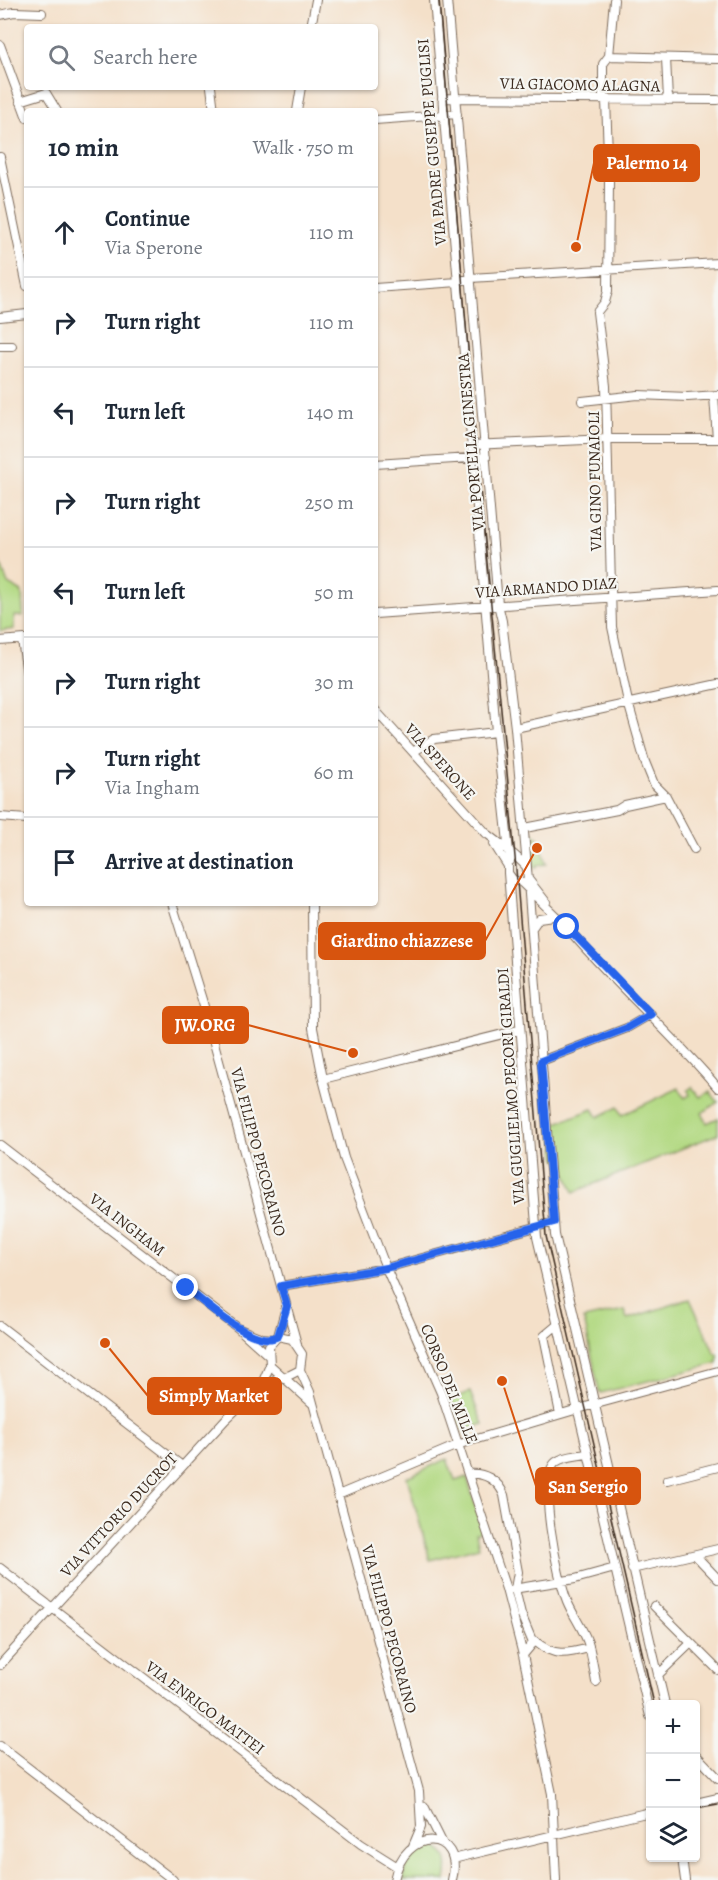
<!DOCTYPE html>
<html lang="en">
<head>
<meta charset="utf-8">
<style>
  :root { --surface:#fff; --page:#f2f2f3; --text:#1f2937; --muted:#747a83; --line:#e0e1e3 }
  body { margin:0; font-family:Alegreya,serif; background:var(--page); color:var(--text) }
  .controls { position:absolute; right:18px; bottom:18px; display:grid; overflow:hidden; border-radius:6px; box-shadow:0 2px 4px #0004 }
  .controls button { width:54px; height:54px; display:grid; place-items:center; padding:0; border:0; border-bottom:2px solid var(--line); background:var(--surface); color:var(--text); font:30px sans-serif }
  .stop { position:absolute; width:18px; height:18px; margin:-14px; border:4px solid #2563eb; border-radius:50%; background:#fff }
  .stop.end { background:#2563eb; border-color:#fff; box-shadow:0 2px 6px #0008 }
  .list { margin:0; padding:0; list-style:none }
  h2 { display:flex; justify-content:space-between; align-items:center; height:78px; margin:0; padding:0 24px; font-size:26px }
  h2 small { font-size:20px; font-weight:400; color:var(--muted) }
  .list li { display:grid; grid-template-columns:39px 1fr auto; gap:18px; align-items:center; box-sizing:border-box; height:90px; padding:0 24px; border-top:2px solid var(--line) }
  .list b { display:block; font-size:22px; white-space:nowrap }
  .list p { margin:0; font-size:20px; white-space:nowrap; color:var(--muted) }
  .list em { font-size:20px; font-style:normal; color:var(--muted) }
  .icon { flex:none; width:33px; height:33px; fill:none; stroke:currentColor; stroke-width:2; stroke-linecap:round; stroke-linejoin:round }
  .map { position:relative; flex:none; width:718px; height:1880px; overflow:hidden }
  .search { position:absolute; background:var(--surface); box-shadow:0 2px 4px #0004; left:24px; top:24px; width:354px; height:66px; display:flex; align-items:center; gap:15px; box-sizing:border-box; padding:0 21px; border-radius:6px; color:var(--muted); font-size:22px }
  .panel { position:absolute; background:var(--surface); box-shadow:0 2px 4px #0004; left:24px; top:108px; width:354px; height:798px; border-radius:6px }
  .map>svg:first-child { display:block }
  .green { fill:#b2d982; stroke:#768250; stroke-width:1.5 }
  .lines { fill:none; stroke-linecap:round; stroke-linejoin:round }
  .minor-casing { stroke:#7c6a5a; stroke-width:10 }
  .minor { stroke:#fff; stroke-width:8 }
  .tram { stroke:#3b2a1e; stroke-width:1.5 }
  .route { stroke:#2563eb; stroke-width:8 }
  .labels { text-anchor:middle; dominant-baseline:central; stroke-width:4.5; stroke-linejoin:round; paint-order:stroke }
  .street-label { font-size:16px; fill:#3b2a1e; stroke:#f6f6f2 }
  .leader { fill:none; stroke:#d7540e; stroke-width:2 }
  .callout-dot { fill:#d7540e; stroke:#f6f6f2; stroke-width:2 }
  .callout { fill:#d7540e; stroke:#d7540e; stroke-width:2 }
  .callout-label { font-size:18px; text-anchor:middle; font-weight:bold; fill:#fff }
</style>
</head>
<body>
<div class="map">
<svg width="718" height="1880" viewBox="0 0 718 1880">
  <rect width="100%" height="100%" fill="#f6f6f2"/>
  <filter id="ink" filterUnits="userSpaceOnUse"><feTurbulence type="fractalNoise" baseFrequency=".0167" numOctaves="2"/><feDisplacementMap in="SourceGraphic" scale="12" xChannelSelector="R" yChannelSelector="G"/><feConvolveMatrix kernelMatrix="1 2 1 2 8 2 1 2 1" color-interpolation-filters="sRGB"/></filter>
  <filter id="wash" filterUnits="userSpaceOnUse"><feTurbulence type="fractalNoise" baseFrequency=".008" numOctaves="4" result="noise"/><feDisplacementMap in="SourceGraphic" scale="24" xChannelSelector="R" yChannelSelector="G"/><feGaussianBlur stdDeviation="1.35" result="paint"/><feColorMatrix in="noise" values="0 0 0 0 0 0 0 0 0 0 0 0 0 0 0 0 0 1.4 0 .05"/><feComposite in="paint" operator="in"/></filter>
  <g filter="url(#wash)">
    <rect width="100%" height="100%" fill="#f4e0c9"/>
    <!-- green -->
    <path class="green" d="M0,562L8,584L22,592L23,616H14V629L0,631Z
      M533,832L539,839L547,864L538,865L536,868L533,866Z
      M692,1087L700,1097L710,1092L718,1102L702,1113L707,1123L718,1118V1134L574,1192L561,1161L556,1160L554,1124L593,1109L598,1117L618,1107L622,1115L679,1088L685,1098L690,1095L688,1090Z
      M690,1299L715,1354H718V1363L601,1393L599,1391L584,1319L624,1310L627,1319Z
      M470,1392L483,1424L463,1431L451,1399Z
      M447,1459L455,1481L467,1477L483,1531L476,1533L479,1547L430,1560L407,1477Z
      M434,1846C449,1853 449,1866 446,1880H403C404,1863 416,1847 434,1846Z"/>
  </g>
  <g filter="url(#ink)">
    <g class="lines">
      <defs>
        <path id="minor" d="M434,0L496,732L510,861
          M447,0L498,604L502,621L515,728L527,867
          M0,15L14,12L42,13
          M311,27L316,0
          M0,45L27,118
          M609,56L718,59
          M666,58L668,100
          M211,87L214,111
          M442,98L718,100
          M603,99V64L609,56L614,0
          M606,99L609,182L608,291L605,302L597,312L606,386L612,627L628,702L645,762L654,784L666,796L694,849
          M20,101L46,93L57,111
          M297,111L301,87
          M375,120L457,114
          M0,157L27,286
          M375,288L458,282L470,278L718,263
          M0,317L27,314
          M0,346H12
          M714,396L717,439
          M582,401L638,395L688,397L718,395
          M471,445L608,439H718
          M375,464L486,457
          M375,614L718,590
          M22,640L27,674
          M0,641L25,639
          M375,710L487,834
          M515,728L718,684
          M413,752L434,739L496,732
          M0,817L27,819
          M525,828L617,810L625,805L666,796
          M485,832C495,840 523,860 527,868L555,1235L665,1704
          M494,844L508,866V873L513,880L521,882L567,927
          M508,873L537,1237L650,1716
          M528,879L546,902
          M172,903L203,1003L297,1344
          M312,903L313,1028L323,1079L344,1158L386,1268L441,1393L506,1589L523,1655L552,1794L556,1880
          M565,925C613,983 670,1031 718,1088
          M532,928L539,918L553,916
          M541,1061L627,1028L651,1014
          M323,1079L519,1030
          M0,1145L238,1328L268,1355
          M281,1286L386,1268L554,1222
          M0,1326L182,1466
          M556,1326L544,1336L560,1414
          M239,1329L262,1338L273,1339
          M278,1336L286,1307
          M300,1370L310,1392L419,1791L421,1827L413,1846
          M286,1377L300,1370L302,1354L292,1339L278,1336L269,1346L270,1365L312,1403
          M261,1386L270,1365
          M587,1454C577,1456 564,1456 556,1462C536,1477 558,1579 567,1601C573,1616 585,1631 589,1646C592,1658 594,1670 596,1682
          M468,1474C484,1472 498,1480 504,1495L518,1572L515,1589L521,1614L533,1643L523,1655
          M667,1480L718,1467
          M338,1495L460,1444L578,1409L718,1371
          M695,1555L718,1579
          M0,1568L361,1844L396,1866
          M632,1569L718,1549
          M513,1589L575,1579L615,1568
          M654,1606L718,1670
          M533,1643L535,1641C553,1657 567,1654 589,1648
          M0,1665L225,1420L261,1386L283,1376
          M658,1675L690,1644
          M0,1746L173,1880
          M696,1755L718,1778
          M696,1803L718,1798
          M424,1806L443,1844
          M682,1858L685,1880
          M453,1859L650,1812
          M394,1880C404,1826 465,1829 452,1880"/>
      </defs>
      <!-- minor casing -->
      <use href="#minor" class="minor-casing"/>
      <!-- minor -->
      <use href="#minor" class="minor"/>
      <!-- tram -->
      <path class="tram" d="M439,0L477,457L515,857L546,1236L654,1704
        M696,1808L718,1804"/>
    </g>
  </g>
  <g class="lines" filter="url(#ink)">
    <!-- route -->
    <path class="route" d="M186,1288C204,1302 255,1350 278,1336L287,1306L281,1286L386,1268L554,1222L541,1061L627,1028L651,1014L567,927"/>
  </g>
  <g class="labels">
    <!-- street labels -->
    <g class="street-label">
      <text transform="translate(580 85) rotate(1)">VIA GIACOMO ALAGNA</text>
      <text transform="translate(432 142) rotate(-95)">VIA PADRE GUSEPPE PUGLISI</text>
      <text transform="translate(471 442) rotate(-95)">VIA PORTELLA GINESTRA</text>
      <text transform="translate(595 481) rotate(-91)">VIA GINO FUNAIOLI</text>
      <text transform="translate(546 588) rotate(-4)">VIA ARMANDO DIAZ</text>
      <text transform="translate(440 762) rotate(48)">VIA SPERONE</text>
      <text transform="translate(511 1086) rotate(-94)">VIA GUGLIELMO PECORI GIRALDI</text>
      <text transform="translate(258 1152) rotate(75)">VIA FILIPPO PECORAINO</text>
      <text transform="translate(127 1225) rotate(38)">VIA INGHAM</text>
      <text transform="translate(449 1384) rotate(68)">CORSO DEI MILLE</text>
      <text transform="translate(119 1515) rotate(-47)">VIA VITTORIO DUCROT</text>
      <text transform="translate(389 1629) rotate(75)">VIA FILIPPO PECORAINO</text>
      <text transform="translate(205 1708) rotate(37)">VIA ENRICO MATTEI</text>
    </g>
  </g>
  <!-- callouts -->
  <path class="leader" d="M576 247L594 163M537 848L485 941M353 1053L248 1025M105 1343L148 1396M502 1381L536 1486"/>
  <g class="callout-dot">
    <circle cx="576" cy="247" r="6"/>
    <circle cx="537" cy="848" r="6"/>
    <circle cx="353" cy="1053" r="6"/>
    <circle cx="105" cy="1343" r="6"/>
    <circle cx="502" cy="1381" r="6"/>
  </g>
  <g class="callout">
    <rect x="594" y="145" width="105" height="36" rx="6"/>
    <rect x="319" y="923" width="166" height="36" rx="6"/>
    <rect x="163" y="1007" width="85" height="36" rx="6"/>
    <rect x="148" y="1378" width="133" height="36" rx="6"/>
    <rect x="536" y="1468" width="104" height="36" rx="6"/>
  </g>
  <g class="callout-label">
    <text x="647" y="169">Palermo 14</text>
    <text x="402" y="947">Giardino chiazzese</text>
    <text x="205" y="1031">JW.ORG</text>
    <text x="214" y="1402">Simply Market</text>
    <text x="588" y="1493">San Sergio</text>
  </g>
</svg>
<div class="controls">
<button>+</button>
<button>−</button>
<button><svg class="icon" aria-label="layers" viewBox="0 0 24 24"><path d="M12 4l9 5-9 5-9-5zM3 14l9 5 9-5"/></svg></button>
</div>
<div class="stop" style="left:567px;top:927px"></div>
<div class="stop end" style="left:186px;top:1288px"></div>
<div class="search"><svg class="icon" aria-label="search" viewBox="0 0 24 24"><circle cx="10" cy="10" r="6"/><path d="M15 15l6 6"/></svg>Search here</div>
<section class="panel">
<h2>10 min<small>Walk · 750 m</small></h2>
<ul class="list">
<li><svg class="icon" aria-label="ahead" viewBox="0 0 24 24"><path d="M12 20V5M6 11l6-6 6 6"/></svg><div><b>Continue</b><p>Via Sperone</p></div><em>110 m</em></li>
<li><svg class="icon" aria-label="right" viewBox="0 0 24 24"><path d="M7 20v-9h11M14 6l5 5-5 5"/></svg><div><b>Turn right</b></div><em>110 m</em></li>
<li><svg class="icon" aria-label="left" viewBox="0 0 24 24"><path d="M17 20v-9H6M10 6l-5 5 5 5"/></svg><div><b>Turn left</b></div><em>140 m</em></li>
<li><svg class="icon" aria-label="right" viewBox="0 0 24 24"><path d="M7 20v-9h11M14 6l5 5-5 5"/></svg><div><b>Turn right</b></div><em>250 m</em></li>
<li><svg class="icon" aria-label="left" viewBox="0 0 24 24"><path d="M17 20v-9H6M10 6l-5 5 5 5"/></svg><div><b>Turn left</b></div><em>50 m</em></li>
<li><svg class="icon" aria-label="right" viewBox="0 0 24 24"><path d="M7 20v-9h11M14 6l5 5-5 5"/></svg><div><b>Turn right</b></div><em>30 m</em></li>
<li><svg class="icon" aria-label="right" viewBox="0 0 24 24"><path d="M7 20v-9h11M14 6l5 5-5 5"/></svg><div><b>Turn right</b><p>Via Ingham</p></div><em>60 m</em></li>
<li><svg class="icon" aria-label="arrive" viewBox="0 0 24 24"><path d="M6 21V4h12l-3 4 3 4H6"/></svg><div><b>Arrive at destination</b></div></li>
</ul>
</section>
</div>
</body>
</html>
